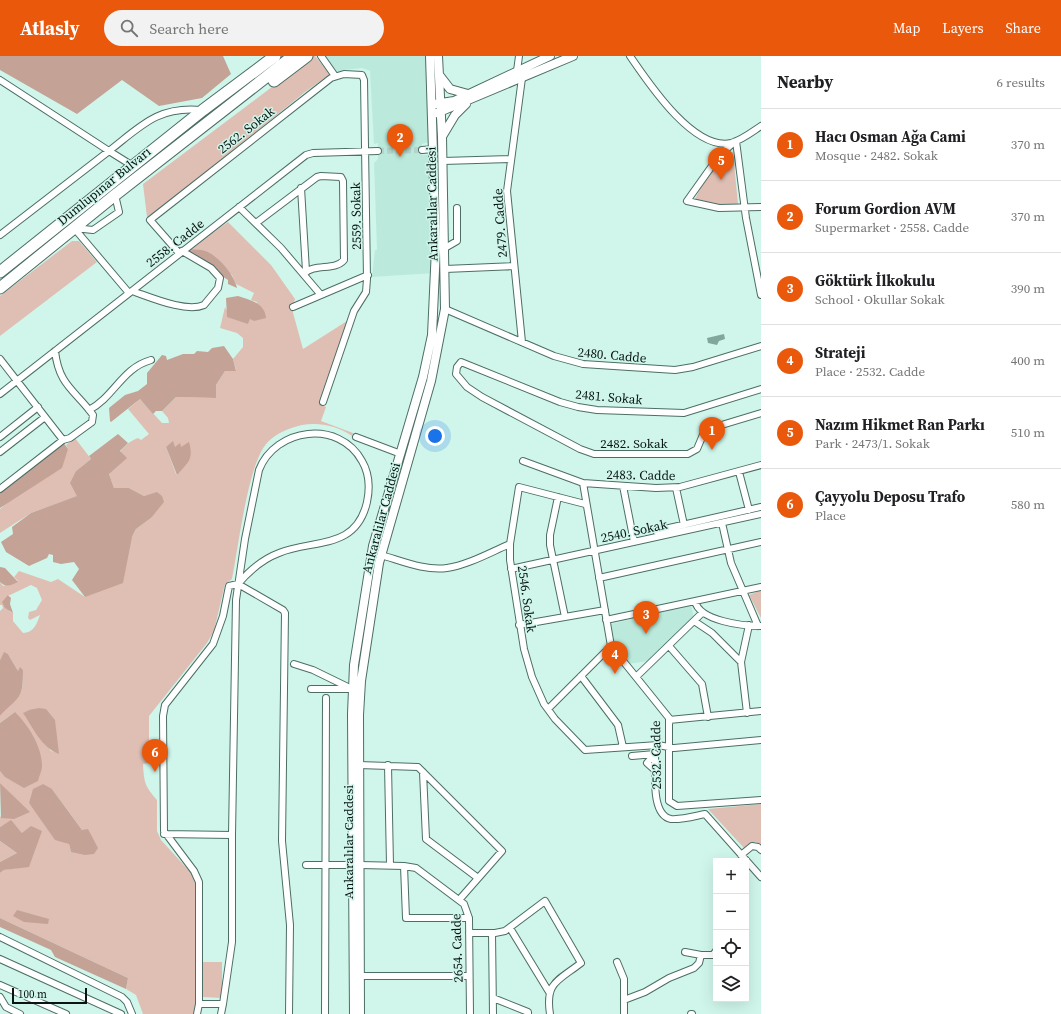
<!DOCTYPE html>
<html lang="en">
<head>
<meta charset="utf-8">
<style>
  :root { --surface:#fff; --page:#f2f2f2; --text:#202124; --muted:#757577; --line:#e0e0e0; --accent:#ea580c }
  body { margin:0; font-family:"Source Serif 4",serif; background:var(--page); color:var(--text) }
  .controls { position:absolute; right:12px; bottom:12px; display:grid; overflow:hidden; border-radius:0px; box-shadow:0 4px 16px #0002 }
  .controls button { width:36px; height:36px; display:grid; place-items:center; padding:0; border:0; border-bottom:1px solid var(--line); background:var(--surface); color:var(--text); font:20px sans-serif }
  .scale { position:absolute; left:12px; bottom:10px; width:75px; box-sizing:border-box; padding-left:4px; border:2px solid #081512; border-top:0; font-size:11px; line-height:14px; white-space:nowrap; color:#081512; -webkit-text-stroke:3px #d0f6eb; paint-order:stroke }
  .you { position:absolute; left:435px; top:380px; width:14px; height:14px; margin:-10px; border:3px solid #fff; border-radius:50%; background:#1a73e8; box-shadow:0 0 0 6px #1a73e833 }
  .badge { display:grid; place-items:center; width:26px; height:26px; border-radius:50%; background:var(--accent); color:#fff; font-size:13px; font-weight:700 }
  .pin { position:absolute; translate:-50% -33px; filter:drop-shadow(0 1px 2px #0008) }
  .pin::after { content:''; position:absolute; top:21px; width:14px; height:12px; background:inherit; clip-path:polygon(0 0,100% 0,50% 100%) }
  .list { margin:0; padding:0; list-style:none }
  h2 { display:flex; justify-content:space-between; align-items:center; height:52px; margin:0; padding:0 16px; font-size:17px }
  h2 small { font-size:13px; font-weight:400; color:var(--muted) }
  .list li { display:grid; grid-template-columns:26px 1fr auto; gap:12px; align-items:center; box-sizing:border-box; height:72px; padding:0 16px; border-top:1px solid var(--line) }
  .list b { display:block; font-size:15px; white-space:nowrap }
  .list p { margin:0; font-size:13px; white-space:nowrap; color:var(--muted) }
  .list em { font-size:13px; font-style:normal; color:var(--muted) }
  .icon { flex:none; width:22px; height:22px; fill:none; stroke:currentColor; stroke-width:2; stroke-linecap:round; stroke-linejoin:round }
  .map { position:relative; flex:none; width:761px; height:958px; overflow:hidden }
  header { display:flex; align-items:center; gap:24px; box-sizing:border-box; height:56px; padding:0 20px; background:var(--accent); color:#fff }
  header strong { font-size:19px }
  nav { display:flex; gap:22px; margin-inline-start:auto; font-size:14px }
  .search { width:280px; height:36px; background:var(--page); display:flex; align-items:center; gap:10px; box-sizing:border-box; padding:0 14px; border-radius:22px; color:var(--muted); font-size:15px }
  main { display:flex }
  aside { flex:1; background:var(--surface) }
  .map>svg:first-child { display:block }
  .built { fill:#bbeadd }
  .green { fill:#dfbfb4; fill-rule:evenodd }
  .forest { fill:#c4a296 }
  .water { fill:#81a79c }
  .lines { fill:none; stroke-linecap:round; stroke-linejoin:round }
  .street-tunnel { stroke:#b2d4ca; stroke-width:6; stroke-dasharray:6 3; stroke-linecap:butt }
  .street-casing { stroke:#4c6e65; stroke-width:8 }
  .secondary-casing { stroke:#4c6e65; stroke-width:10 }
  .highway-casing { stroke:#4c6e65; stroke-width:13 }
  .street { stroke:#fff; stroke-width:6 }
  .secondary { stroke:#fff; stroke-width:8 }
  .highway { stroke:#fff; stroke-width:11 }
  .labels { text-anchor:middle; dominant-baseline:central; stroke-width:3; stroke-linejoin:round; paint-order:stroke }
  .street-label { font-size:13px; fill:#081512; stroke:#d0f6eb }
</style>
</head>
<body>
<header>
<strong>Atlasly</strong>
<div class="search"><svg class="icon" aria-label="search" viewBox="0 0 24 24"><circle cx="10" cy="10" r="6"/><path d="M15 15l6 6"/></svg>Search here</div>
<nav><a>Map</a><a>Layers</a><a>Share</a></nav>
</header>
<main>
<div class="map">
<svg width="761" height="958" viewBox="0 0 761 958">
  <rect width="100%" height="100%" fill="#d0f6eb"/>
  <!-- built -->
  <path class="built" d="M325,0H427L429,86L422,88V99H428L429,101L430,126L433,127L435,217L372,221L375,194H377L374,107L378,103V87L374,88L370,15L362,12L344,14L337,18Z
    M691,549L694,562L649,605L628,608L616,594L611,568Z"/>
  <!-- green -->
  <path class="green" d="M313,0H315L330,18L305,36L167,148L147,161L143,128Z
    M733,96L738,148L717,150L695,145V143C704,127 714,101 733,96Z
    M228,166L271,209L295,243L292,253L303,293L347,265L320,348L326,351L321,365L353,377L352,380C338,370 319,366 302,369C289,372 276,377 267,387C248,407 238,494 232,523L225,528L214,575L207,587L149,660V707L143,708C144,727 145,730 157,744V775L161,784L193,819L195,827V950L193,958H143L136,939L126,933L128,922L0,862V817L4,814L29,810L22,777L11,765L0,771V759L1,762L29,756L0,727V715L1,716L15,656L0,667V660C19,640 23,645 23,614L18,615L8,598L4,597L0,604V555L3,552L2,549H0V526L3,530L18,525L14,521L19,515L51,526L58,523L85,541L132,481L136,473L151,462L157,437L144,440L129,432H114L109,418C116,403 121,388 138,382L141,384L149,378L128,353L140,343L162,367H169L168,362L162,355L176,341L216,342V329L225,315L236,314L233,303L243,291V282L237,277L220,272L225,251L227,255L248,267L257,246L251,244L254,237L236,228L232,219L189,193ZM166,391L181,392L177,419L176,418ZM31,529L37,532L42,544L36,554L29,556L28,562L30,564L40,559C37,568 33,577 23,577L13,565V557L9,555L8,539H10ZM29,654L59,697L51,695L24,657ZM52,733L82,774L71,796L69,788L29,747Z
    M72,185H79L97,206L0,280V240Z
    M75,382L91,403L76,415L78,440L31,457L0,477V453L68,393L66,389Z
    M761,534V562L749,539Z
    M761,748V788L755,786L744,792L708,753Z
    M0,785L17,797L0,806Z
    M202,906H222V942L202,941Z"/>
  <!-- forest -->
  <path class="forest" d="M0,0H223L231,18L202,42L159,50L122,24L77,58L0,14Z
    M189,193C194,194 201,193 205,195C218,199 235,220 237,232L228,228V224L187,197Z
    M238,240C250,244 265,247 266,262L254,265L250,263L248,268L227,261L226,242Z
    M224,290L233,303L236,315H225L216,329V342L176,341L162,355H156L153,358L140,343L111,366L110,365L109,352L125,339L138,335L147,328V317L162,299L166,300L167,304L183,298H194L197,295L208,296L212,292Z
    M118,378L128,387L120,395L127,402L109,418L114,432H129L144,440L157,436L162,440L164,446L151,462L136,473L132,481L123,527L85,541L72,524L79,513L74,506L61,508L53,506V499L49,498L47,502L29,510L6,496L1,486L13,478L12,471L31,457L77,440L70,427L76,415L91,403L89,400Z
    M173,385L175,391L180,387L181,391L189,386C194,404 188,406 177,419L166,391Z
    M63,386L68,393L62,412L0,452V437Z
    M0,511L5,512L18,526C11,529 6,532 0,526Z
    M8,539L11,542L10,548L13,557L5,552L2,546Z
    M4,596L8,598L18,615L20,611L23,614C23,645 19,640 0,660V604Z
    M39,652L46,653L55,664L59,698C41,691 34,673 23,657L29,654Z
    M15,656C28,669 42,690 42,710C42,715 39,720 38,725L24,732L5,721L0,715V667Z
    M0,727L30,756L14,763L1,762Z
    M43,728L52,733L82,774L88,773L98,792L94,798L85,799L71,796L69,788L55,784L29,747L33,733Z
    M11,764L22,777L31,770L42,775L29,811L4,814L0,817V806L17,797L0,785V771Z
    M17,854L49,863L48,868L24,866L13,860Z
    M0,862L128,922L126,933L55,901L51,894L0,871Z"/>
  <!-- water -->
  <path class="water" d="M724,278L725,283L719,285L717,289L708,287L707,282Z"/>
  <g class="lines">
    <!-- street-tunnel -->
    <path class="street-tunnel" d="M378,95L422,94"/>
    <defs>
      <path id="street" d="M321,0L335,20
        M630,0C648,26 693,95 731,87C742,84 752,76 761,70
        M517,15L519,0
        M522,22L507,135L522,286
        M0,24L109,95C141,70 158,50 201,54
        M736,85L746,162L761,239
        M733,87L719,100L687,145L719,152L761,151
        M422,94L434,93
        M443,105L511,103
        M301,132L306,215
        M239,151L281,192L321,239
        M256,167L317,121L321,120L341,121L343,125L344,204C335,215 314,207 304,218
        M74,172L129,237
        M74,172L93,174L119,156L115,139
        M0,179L109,95L133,110
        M445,192L457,185V152
        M179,197L150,164L331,22L344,18L362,19L364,24L367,223L366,236L354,255L323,346
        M445,213L514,210
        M132,235C150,241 186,257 204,249L218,232L220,222L211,212L182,195
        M293,251L368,219
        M445,253L554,300L583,308L675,314L693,311L761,290
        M0,303L63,384
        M761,333L684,357L597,354L578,351L560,346L461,306L457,311L456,318L467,331L482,341L580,393L594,398H688L697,393L705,374L761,357
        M0,338L306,99L313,97L378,95
        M89,354C114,341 122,312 151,304
        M0,381L38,351
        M356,381L401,398
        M0,396L45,361
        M523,405L583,427L656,432L680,431L761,409
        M739,416L749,454
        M583,427L611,590L669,662V745L677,750L761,744
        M623,430L634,486
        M676,432L684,469
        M0,433L63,384L70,382L92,366L93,359C75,334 59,330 55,295
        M558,441L550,479V489L565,561
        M585,448L519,431L510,488V504L524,593L532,621L544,648L555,663L585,694L658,689L674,692L761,684
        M722,467L731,507L758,570
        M656,475L761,451
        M381,499C402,505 425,515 447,512C468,509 491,496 510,488
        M511,513L761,458
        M599,522L761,486
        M695,545C699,565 743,570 761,570
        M606,564L761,531
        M694,565L712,577L741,606
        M519,569L605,554
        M669,590L702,628L708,661
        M294,608L313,614L352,633
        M581,620L618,669L623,691
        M636,621L702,557
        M311,633H351
        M548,653L611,590
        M747,657L741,606L749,569
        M669,664L761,655
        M655,698C656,715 650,759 671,763C681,764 695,760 705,758L761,821
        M632,700L655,698L647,707L656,715
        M359,709L418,711L502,795L459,844
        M388,709L390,809
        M423,716L426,783L478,822
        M164,778L232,779V886L223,948
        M232,779L236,544L245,483L259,414C275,372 339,363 362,405C369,417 370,432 367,446C356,495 312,483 279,497C263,503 249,515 238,528
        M741,799L752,790L758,791L761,794
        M306,809H353
        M360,809L404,810L416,812L464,848L469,862L470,958
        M404,810L406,862H469
        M510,872L549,936
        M469,877H495L505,875L545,845L581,907C558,925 545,926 550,958
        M492,877L493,958
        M0,881L122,941L127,946L132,958
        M685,896L701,899
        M0,903L121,958
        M617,906L624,923V958
        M360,920H469
        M0,929L66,958
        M0,941L6,951L20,958
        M493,942L528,956V958
        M624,944L645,936L669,922L694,912L699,907L701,899H713L716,895
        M197,958L199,948
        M221,958L223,948H199V826L194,815L164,775L163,660L165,649L213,588L223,560L229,530L238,528L283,554L285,557L282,785L290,869L289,958
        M325,958L326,642
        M691,958H692"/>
      <path id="secondary" d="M440,20L450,33L468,38
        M435,48L454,45L550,0
        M437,57L573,0
        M443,79L455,59L466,48
        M354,958L352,658L354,609L373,490L423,321L432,279L436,192L430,0
        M360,958L359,659L361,625L379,507L431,325L445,253L442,81L438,0"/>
      <path id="highway" d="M274,25L307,0
        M0,216L203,54L275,0
        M0,232L115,139L293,0"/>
    </defs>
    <!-- street casing -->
    <use href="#street" class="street-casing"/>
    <!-- secondary casing -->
    <use href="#secondary" class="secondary-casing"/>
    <!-- highway casing -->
    <use href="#highway" class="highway-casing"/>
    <!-- street -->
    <use href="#street" class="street"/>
    <!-- secondary -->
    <use href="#secondary" class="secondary"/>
    <!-- highway -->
    <use href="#highway" class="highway"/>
  </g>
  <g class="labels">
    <!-- street labels -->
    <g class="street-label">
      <text transform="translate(246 74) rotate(-38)">2562. Sokak</text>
      <text transform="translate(104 130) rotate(-39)">Dumlupınar Bulvarı</text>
      <text transform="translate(432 148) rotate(-91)">Ankaralılar Caddesi</text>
      <text transform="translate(356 160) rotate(-91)">2559. Sokak</text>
      <text transform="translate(500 167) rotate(-94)">2479. Cadde</text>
      <text transform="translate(175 187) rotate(-38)">2558. Cadde</text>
      <text transform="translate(612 299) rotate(5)">2480. Cadde</text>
      <text transform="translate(609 341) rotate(5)">2481. Sokak</text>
      <text x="634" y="387">2482. Sokak</text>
      <text transform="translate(641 419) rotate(1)">2483. Cadde</text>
      <text transform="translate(381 462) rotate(-75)">Ankaralılar Caddesi</text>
      <text transform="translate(634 475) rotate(-12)">2540. Sokak</text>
      <text transform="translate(527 543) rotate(82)">2546. Sokak</text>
      <text transform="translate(656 699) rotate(-91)">2532. Cadde</text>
      <text transform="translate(348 786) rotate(-90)">Ankaralılar Caddesi</text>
      <text transform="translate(457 892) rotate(-92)">2654. Cadde</text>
    </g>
  </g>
</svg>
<div class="controls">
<button>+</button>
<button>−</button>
<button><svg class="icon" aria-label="locate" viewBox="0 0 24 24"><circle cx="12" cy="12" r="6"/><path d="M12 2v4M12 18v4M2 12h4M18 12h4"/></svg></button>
<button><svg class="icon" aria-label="layers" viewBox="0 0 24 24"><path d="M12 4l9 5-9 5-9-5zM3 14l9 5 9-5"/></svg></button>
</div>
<div class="scale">100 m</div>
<div class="you"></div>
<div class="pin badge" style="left:712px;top:394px">1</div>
<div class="pin badge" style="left:400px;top:101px">2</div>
<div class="pin badge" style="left:646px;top:578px">3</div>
<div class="pin badge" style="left:615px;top:618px">4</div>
<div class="pin badge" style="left:721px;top:124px">5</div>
<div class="pin badge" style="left:155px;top:716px">6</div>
</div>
<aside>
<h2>Nearby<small>6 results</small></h2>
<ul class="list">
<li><span class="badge">1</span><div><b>Hacı Osman Ağa Cami</b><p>Mosque · 2482. Sokak</p></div><em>370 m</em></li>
<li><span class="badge">2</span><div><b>Forum Gordion AVM</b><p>Supermarket · 2558. Cadde</p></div><em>370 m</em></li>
<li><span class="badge">3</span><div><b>Göktürk İlkokulu</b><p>School · Okullar Sokak</p></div><em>390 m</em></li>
<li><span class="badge">4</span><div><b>Strateji</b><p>Place · 2532. Cadde</p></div><em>400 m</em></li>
<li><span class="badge">5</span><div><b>Nazım Hikmet Ran Parkı</b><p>Park · 2473/1. Sokak</p></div><em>510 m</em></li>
<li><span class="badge">6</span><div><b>Çayyolu Deposu Trafo</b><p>Place</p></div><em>580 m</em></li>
</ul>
</aside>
</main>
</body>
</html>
